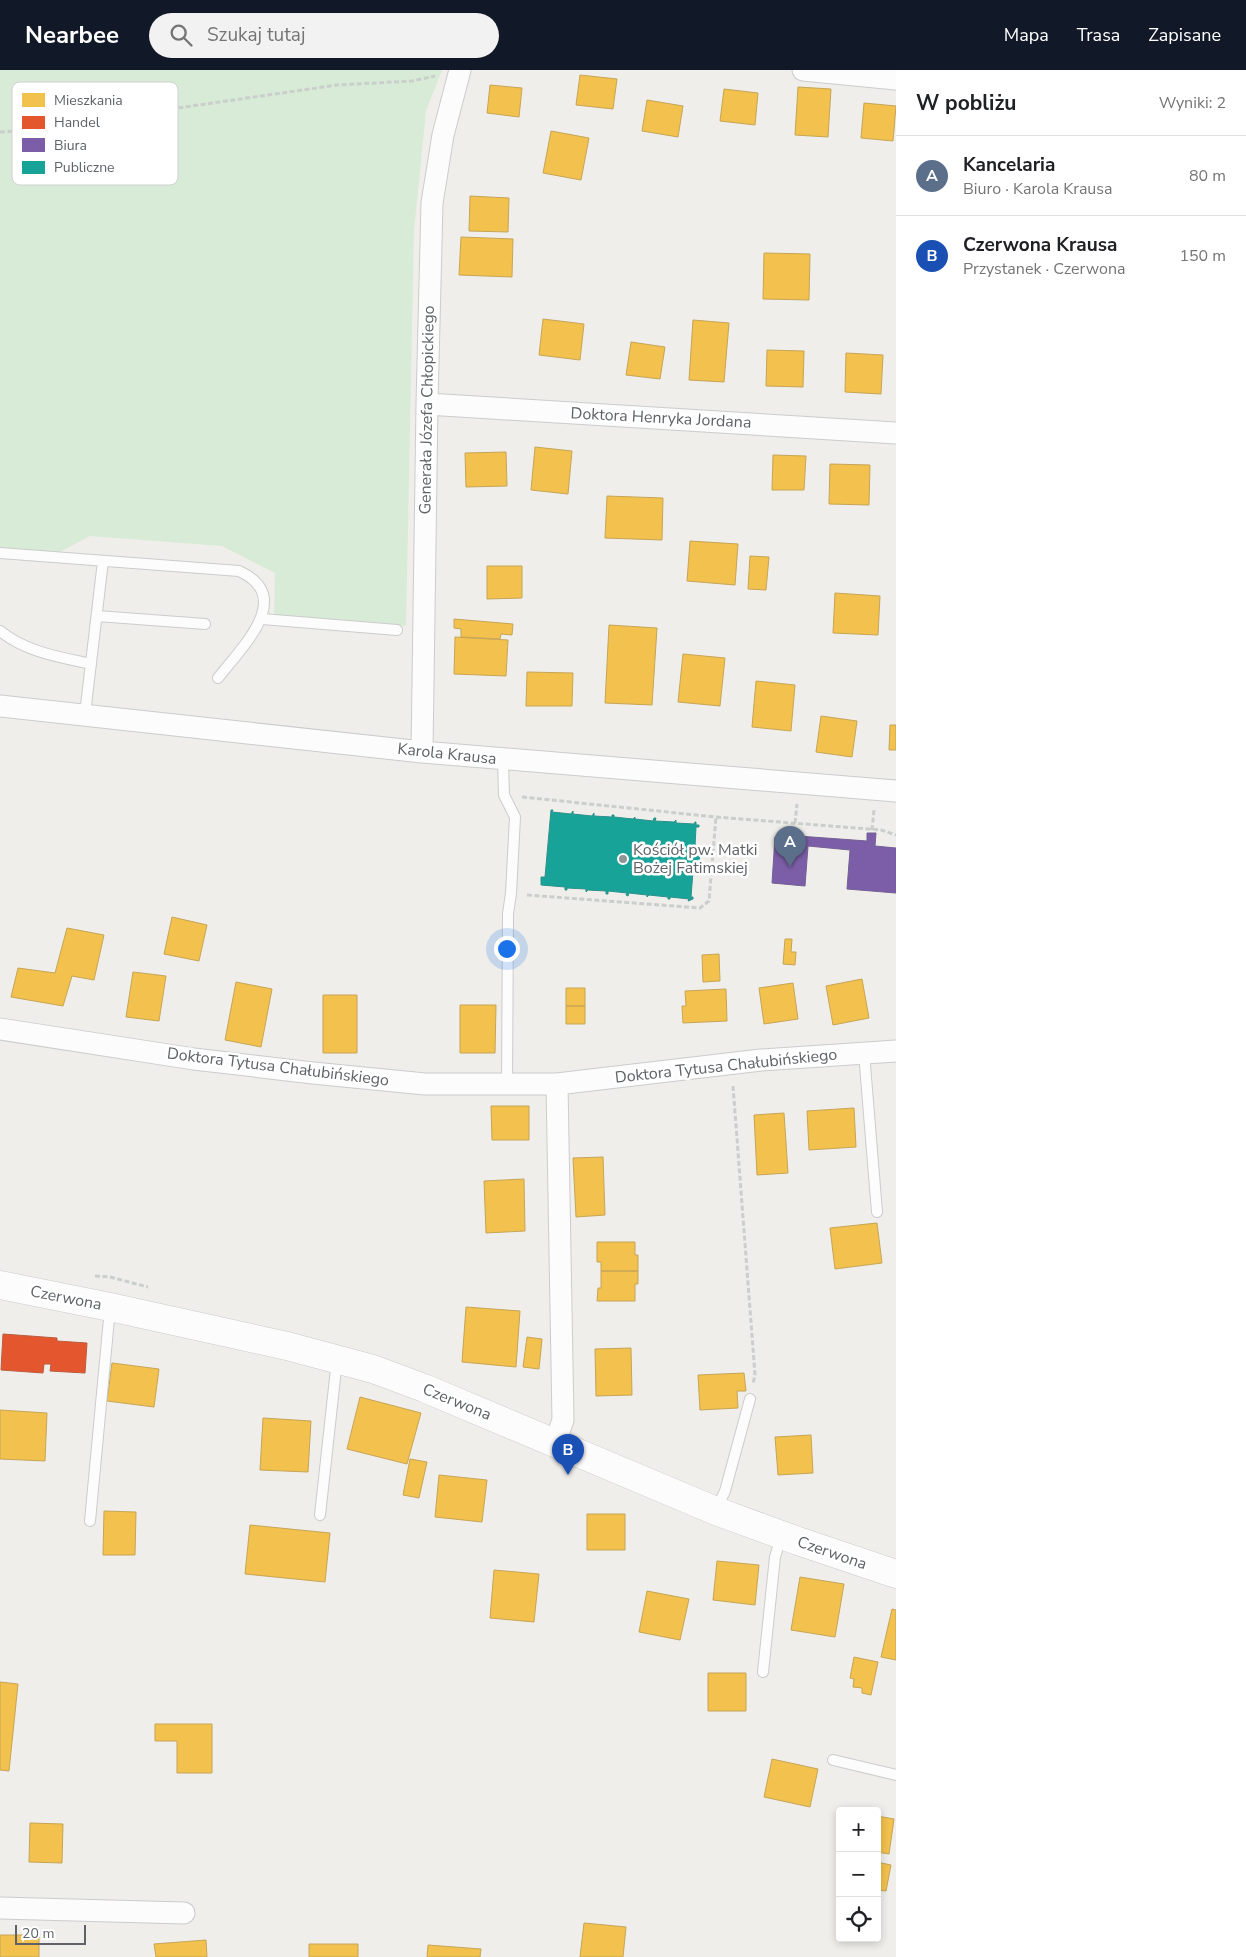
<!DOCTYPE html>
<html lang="pl">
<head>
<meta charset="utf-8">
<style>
  :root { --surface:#fff; --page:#f2f2f2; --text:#202124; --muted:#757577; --line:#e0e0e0; --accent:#111827 }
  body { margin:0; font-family:"Nunito Sans",sans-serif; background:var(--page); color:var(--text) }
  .controls { position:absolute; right:15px; bottom:15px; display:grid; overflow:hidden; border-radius:5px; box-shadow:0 2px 8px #0003 }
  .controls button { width:45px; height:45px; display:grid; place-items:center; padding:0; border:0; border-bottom:1px solid var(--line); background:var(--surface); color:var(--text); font:25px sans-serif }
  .scale { position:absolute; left:15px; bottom:12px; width:71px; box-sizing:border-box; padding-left:5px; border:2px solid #5f6368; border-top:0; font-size:14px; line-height:18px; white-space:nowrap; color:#5f6368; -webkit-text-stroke:4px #fff; paint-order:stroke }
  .you { position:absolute; left:506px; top:878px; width:18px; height:18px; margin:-12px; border:4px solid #fff; border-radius:50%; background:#1a73e8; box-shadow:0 0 0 8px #1a73e833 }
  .badge { display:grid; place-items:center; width:32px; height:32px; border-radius:50%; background:var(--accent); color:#fff; font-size:16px; font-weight:700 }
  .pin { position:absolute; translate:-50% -41px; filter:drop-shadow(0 1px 2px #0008) }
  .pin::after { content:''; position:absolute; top:26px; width:18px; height:15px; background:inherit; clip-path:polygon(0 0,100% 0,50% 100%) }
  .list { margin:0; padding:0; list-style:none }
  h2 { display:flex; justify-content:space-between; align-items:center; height:65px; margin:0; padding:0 20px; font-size:21px }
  h2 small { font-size:16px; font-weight:400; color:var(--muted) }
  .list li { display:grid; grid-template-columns:32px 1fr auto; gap:15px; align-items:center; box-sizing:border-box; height:80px; padding:0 20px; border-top:1px solid var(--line) }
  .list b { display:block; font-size:19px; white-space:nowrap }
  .list p { margin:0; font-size:16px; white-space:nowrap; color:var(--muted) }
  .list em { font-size:16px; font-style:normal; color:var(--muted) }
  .icon { flex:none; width:28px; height:28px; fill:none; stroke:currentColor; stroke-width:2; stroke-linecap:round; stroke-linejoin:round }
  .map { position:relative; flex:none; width:896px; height:1887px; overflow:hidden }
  header { display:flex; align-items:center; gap:30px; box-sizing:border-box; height:70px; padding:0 25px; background:var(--accent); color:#fff }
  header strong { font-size:24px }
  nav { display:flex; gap:28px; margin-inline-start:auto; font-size:18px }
  .search { width:350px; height:45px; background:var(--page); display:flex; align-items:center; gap:12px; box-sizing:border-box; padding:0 18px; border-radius:28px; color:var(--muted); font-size:19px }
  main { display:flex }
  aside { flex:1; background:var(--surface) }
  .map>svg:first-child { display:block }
  .green { fill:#d8ebd6 }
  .homes { fill:#f2c14e; stroke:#c6a556 }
  .shops { fill:#e4572e; stroke:#bc5b3f }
  .offices { fill:#7b5ea7; stroke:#736094 }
  .public { fill:#17a398; stroke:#2d908a }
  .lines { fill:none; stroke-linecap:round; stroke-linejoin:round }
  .lane-casing { stroke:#cbcccc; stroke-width:12 }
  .street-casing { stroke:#cbcccc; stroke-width:23 }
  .secondary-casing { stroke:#cacacb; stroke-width:29 }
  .path { stroke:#cacfcc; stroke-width:3; stroke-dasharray:5 2.5; stroke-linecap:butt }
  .lane { stroke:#fdfcfc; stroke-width:10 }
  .street { stroke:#fdfcfc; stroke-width:21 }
  .secondary { stroke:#fdfcfc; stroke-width:28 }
  .poi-dot { fill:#919496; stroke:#fff; stroke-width:2 }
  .labels { text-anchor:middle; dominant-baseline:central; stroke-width:5; stroke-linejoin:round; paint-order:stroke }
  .street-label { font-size:16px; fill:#5f6368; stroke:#fff }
  .poi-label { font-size:16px; fill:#5f6368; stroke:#fff; text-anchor:start }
  .key { fill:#fff; stroke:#cfd0d2; stroke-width:1 }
  .key-label { font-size:14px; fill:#5f6368 }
</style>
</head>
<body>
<header>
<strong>Nearbee</strong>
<div class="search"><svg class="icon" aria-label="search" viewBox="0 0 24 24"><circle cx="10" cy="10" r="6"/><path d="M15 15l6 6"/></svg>Szukaj tutaj</div>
<nav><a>Mapa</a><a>Trasa</a><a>Zapisane</a></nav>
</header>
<main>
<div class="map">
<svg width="896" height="1887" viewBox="0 0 896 1887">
  <rect width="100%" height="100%" fill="#efeeea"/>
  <!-- green -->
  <path class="green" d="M0,0H442L426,41L414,161L406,556L274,546L275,503L222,476L90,466L54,485L0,479Z"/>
  <!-- homes -->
  <path class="homes" d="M580,5L617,9L613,39L576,35Z
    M490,15L522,18L519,47L487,43Z
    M798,17L831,19L828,67L795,65Z
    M724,19L758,23L755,55L720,51Z
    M647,30L683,36L678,67L642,61Z
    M864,33L896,36L893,71L861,68Z
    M551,61L589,68L581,110L543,103Z
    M470,126L509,128L508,162L469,161Z
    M461,167L513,169L512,207L459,205Z
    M764,183L810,184L809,230L763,229Z
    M543,249L584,254L580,290L539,285Z
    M693,250L729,253L724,312L689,310Z
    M631,272L665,277L660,309L626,305Z
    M767,280L804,281L803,317L766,316Z
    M846,283L883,285L881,324L845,322Z
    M535,377L572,381L568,424L531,420Z
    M506,382L507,416L466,417L465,383Z
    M773,385L806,386L804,420H772Z
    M830,394L870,395L869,435L829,434Z
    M607,426L663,428L662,470L605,468Z
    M690,471L738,474L735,515L687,511Z
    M750,486L769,487L766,520L748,519Z
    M487,496H522V528L487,529Z
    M835,523L880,526L878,565L833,563Z
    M454,549L513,554L512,565L501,564L500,569L461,567V559L454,558Z
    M609,555L657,558L652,635L605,633Z
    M455,567L508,570L506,606L454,604Z
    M683,584L725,588L720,636L678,632Z
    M527,602L573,603L572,636H526Z
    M756,611L795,615L791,661L752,657Z
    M821,646L857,651L852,687L816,682Z
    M890,655H896V680H889Z
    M172,847L207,855L199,891L164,884Z
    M67,858L104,865L94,910L72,906L63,936L11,927L18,898L55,903Z
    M785,869H792L791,882H796L795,895L783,894Z
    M719,884L720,911L703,912L702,885Z
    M133,902L166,906L159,951L126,947Z
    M862,909L869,948L833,955L826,916Z
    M236,912L272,919L261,977L225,970Z
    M793,913L798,949L764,954L759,918Z
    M566,918H585V936H566Z
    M726,919L727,951L683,953L682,936H686L685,921Z
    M323,925H357V983H323Z
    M460,935H496L495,983H460Z
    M566,936H585V954H566Z
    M491,1036H529V1070H492Z
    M854,1038L856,1077L809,1080L807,1041Z
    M784,1043L788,1103L757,1105L754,1045Z
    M603,1087L605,1145L576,1147L573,1088Z
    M524,1109L525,1161L486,1163L484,1111Z
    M877,1153L882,1193L835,1199L830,1158Z
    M597,1172H635V1185H638V1201H601V1192H597Z
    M601,1201H638V1214H635V1231H597L598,1218H601Z
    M466,1237L520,1241L516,1297L462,1292Z
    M527,1267L542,1269L539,1299L523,1297Z
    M631,1278L632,1325L596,1326L595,1279Z
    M112,1293L159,1299L154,1337L107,1331Z
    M744,1303L746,1321H737L738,1338L700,1340L698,1305Z
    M360,1327L421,1343L407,1394L347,1379Z
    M0,1340L47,1343L45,1391L0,1389Z
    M263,1348L311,1351L308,1402L260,1400Z
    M811,1365L813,1403L778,1405L775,1367Z
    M410,1389L427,1392L419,1428L403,1425Z
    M439,1405L487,1410L482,1452L435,1447Z
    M104,1441L136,1442L135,1485H103Z
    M587,1444H625V1480H587Z
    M250,1455L330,1463L325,1512L245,1504Z
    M717,1491L759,1495L755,1535L713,1530Z
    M494,1500L539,1504L534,1552L490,1548Z
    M800,1507L844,1514L835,1567L791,1560Z
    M647,1521L689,1529L680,1570L639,1562Z
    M892,1539L896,1540V1590L881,1587Z
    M854,1587L878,1592L871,1625L862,1623V1618L853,1617L854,1609L850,1608Z
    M708,1603H746V1641H708Z
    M0,1612L18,1614L9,1701L0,1700Z
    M155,1654H212V1703H177V1671H155Z
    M772,1689L818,1699L810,1737L764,1727Z
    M877,1746L894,1749L889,1784L877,1782Z
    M30,1753L63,1754L62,1793L29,1792Z
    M877,1792L891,1795L886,1821L877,1820Z
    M584,1853L626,1857L623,1887H580Z
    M0,1865H39V1887H0Z
    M206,1870L207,1887H156L154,1874Z
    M309,1874H358V1887H309Z
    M428,1875L481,1879L480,1887H427Z"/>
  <!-- shops -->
  <path class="shops" d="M3,1264L57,1268V1271L87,1273L85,1303L50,1301L51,1294H44L43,1303L1,1300Z"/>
  <!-- offices -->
  <path class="offices" d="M867,763H876L875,776L896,778V823L847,819L850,780L808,776L805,816L772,813L775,767L797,769L798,766L867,771Z"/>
  <!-- public -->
  <path class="public" d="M551,740H553L552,742L571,744L573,741V744L592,746L594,743V746L612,747V745H614V747L633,749L635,747V749L653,751L654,748H656L655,751L674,752L676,750V753L694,754L695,752H696V755H699V757H696L695,776H701L698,802L693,801L691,827H693V829L688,831L689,829L670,827V829H668V827L649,825L647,827V825L629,823L628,826L626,825L627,823L608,821V824H606V821L588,820L586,822V819L567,818V820H565V817L541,815V807H545Z"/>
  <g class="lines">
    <defs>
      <path id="lane" d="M0,483L239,501C296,527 241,578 218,608
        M97,546L205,554
        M262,549L397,560
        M0,561C26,582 59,587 91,594
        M85,644L103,491
        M503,690L504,725L515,747L511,823L508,844L507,1014
        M864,983L877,1142
        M716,1440L725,1421L750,1329
        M320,1445L337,1290
        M90,1451L110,1238
        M763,1602L775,1487L781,1467
        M833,1690L896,1705"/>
      <path id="street" d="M803,0L896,9
        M427,334L896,363
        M0,636L422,682L896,721
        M422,682L427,334L432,133L443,65L460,0
        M0,959L194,989L313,1003L425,1014H557L761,990L896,981
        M555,1373L563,1350L557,1014
        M0,1838L184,1843"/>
      <path id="secondary" d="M0,1215L110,1237L287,1276L373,1299L424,1318L716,1441L798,1471L896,1504"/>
    </defs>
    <!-- lane casing -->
    <use href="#lane" class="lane-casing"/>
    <!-- street casing -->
    <use href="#street" class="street-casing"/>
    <!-- secondary casing -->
    <use href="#secondary" class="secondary-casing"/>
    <!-- path -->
    <path class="path" d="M0,62L19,61L337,15L412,11L435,6
      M522,727L716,747L881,760L896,765
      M795,753L797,734
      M872,760L874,740
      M527,825L700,838L709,831L716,747
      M733,1016L755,1305L753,1314
      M95,1206L110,1207L148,1217"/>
    <!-- lane -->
    <use href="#lane" class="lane"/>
    <!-- street -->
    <use href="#street" class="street"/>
    <!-- secondary -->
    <use href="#secondary" class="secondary"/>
  </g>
  <!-- markers -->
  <circle class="poi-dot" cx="623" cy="789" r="5"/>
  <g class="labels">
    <!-- street labels -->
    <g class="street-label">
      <text transform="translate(427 340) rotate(-89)">Generała Józefa Chłopickiego</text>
      <text transform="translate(661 348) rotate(3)">Doktora Henryka Jordana</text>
      <text transform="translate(447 684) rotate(6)">Karola Krausa</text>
      <text transform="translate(726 996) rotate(-6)">Doktora Tytusa Chałubińskiego</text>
      <text transform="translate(278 997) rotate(7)">Doktora Tytusa Chałubińskiego</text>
      <text transform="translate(66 1228) rotate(11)">Czerwona</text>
      <text transform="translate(457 1332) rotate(22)">Czerwona</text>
      <text transform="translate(832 1483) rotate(19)">Czerwona</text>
    </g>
    <!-- poi labels -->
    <g class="poi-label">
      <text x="633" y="780">Kościół pw. Matki<tspan x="633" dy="18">Bożej Fatimskiej</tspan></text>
    </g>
  </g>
  <!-- legend -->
  <rect x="12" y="12" width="166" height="103" rx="8" class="key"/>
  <rect x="22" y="23" width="23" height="14" fill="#f2c14e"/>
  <rect x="22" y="46" width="23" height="13" fill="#e4572e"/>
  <rect x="22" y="68" width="23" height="14" fill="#7b5ea7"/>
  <rect x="22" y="91" width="23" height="13" fill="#17a398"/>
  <g class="key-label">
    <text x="54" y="35">Mieszkania</text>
    <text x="54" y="57">Handel</text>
    <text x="54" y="80">Biura</text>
    <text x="54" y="102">Publiczne</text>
  </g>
</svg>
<div class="controls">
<button>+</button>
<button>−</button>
<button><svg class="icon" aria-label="locate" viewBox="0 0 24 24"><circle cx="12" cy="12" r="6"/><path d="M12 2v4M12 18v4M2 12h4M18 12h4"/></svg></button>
</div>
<div class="scale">20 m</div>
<div class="you"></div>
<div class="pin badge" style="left:790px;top:797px;background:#5c6f8a">A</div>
<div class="pin badge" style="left:568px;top:1405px;background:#1a4fb4">B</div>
</div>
<aside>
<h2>W pobliżu<small>Wyniki: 2</small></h2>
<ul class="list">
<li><span class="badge" style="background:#5c6f8a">A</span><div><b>Kancelaria</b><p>Biuro · Karola Krausa</p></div><em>80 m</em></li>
<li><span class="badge" style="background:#1a4fb4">B</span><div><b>Czerwona Krausa</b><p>Przystanek · Czerwona</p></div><em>150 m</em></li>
</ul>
</aside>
</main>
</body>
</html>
